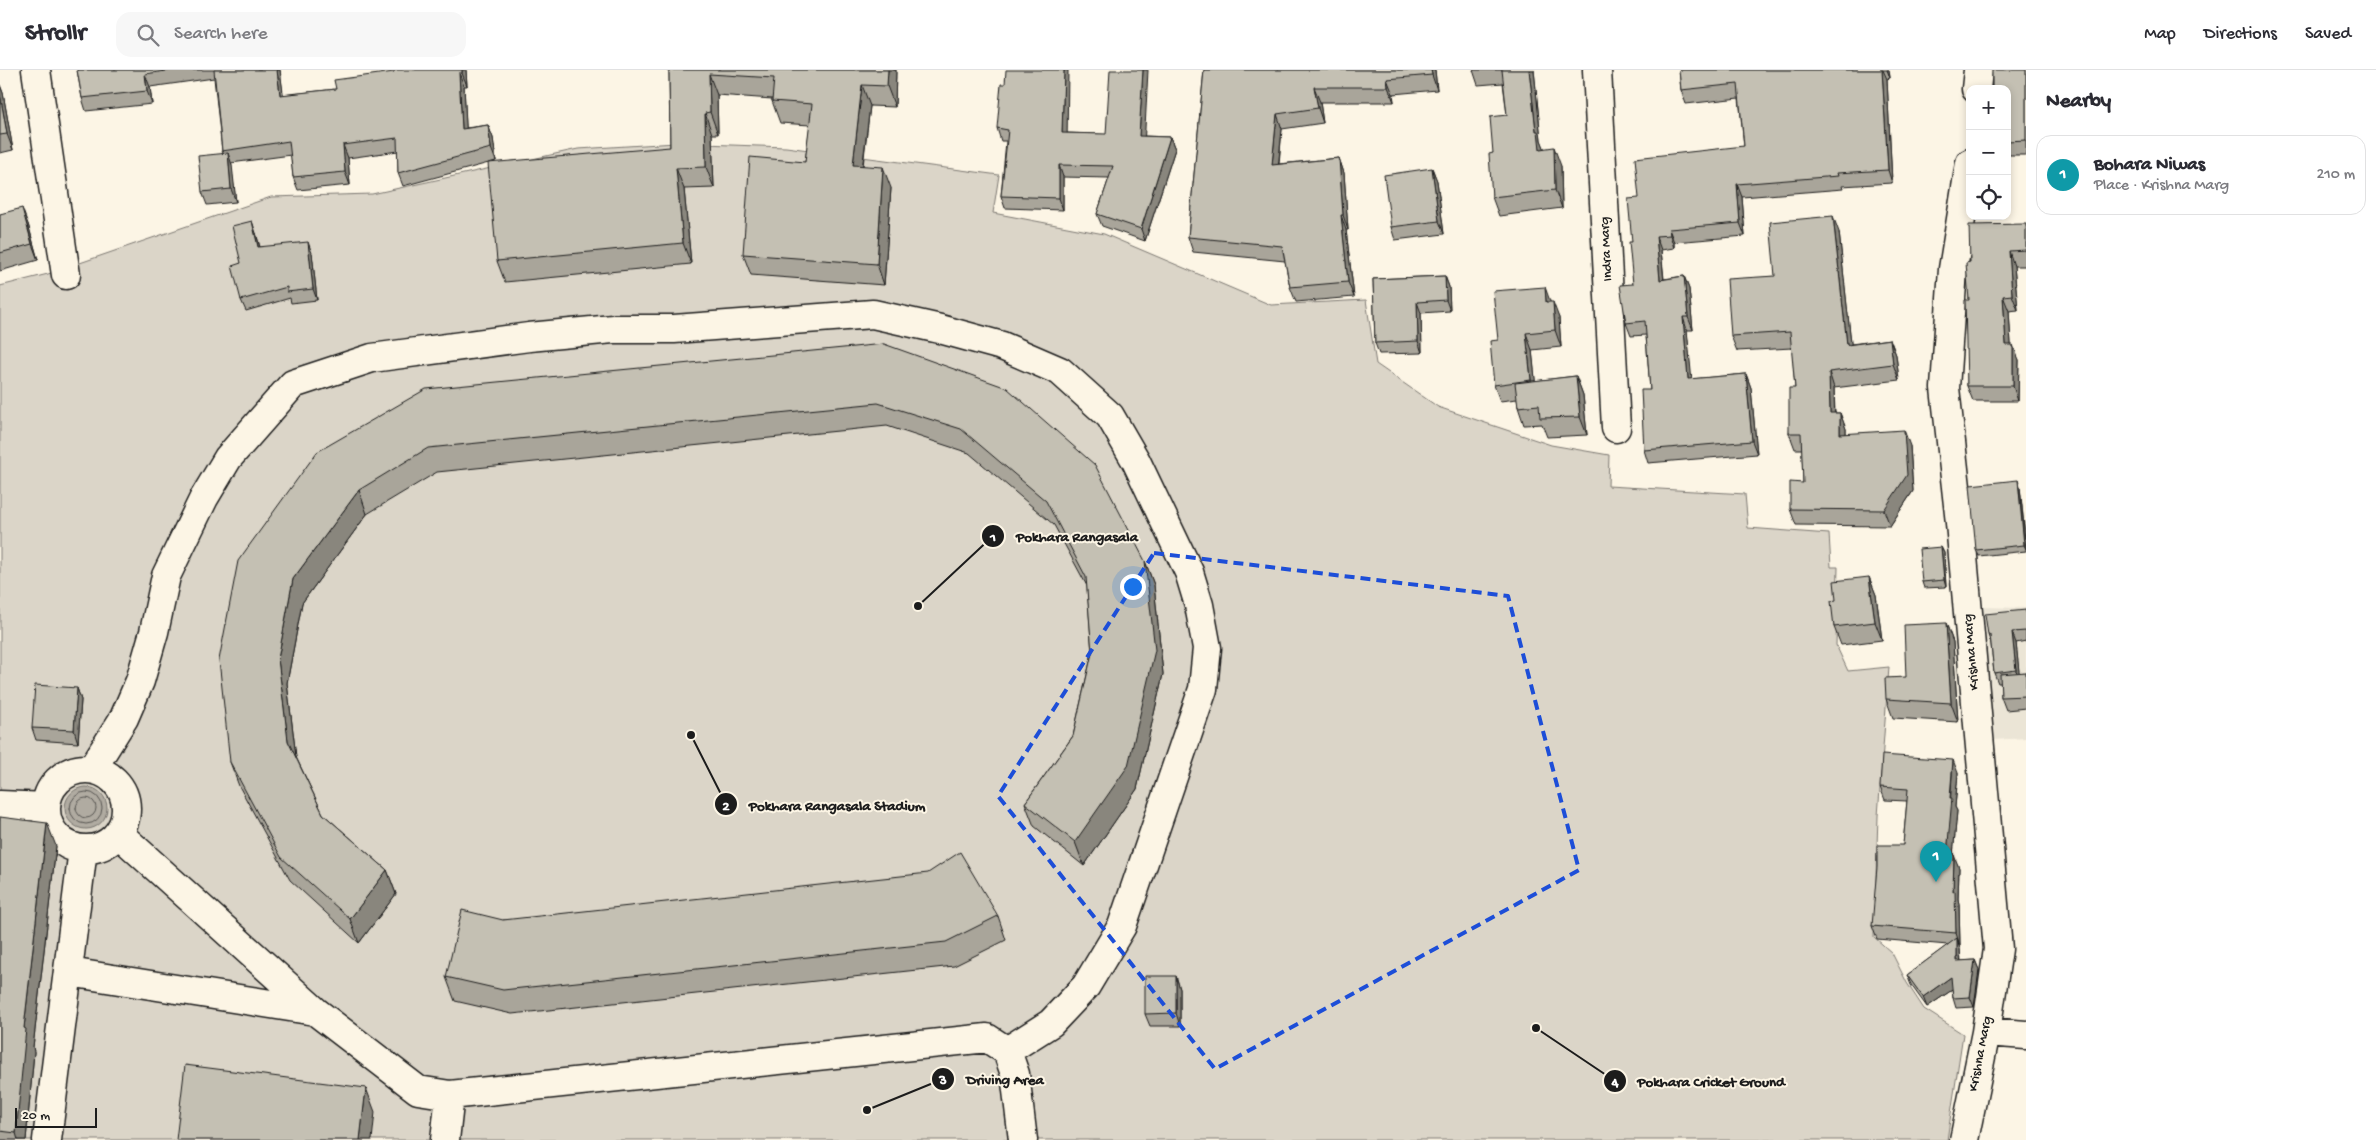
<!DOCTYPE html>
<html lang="en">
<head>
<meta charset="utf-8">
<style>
  :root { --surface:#fff; --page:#f7f7f7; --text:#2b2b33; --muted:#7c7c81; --line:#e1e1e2; --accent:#db2777 }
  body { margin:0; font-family:"Gochi Hand",sans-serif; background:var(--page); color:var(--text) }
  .controls { position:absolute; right:15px; top:15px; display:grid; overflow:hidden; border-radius:10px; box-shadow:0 2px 8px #0003 }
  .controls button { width:45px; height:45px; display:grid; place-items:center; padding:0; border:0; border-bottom:1px solid var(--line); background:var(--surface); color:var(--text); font:25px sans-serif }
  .scale { position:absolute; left:15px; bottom:12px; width:82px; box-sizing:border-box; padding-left:5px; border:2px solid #1c1c1c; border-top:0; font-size:14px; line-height:18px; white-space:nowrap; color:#1c1c1c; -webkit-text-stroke:4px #fcf5e5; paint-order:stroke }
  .you { position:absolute; left:1132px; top:516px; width:18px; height:18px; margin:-12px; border:4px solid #fff; border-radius:50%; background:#1a73e8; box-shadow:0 0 0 8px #1a73e833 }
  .badge { display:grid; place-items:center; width:32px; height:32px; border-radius:50%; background:var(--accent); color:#fff; font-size:16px; font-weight:700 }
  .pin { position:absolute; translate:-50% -41px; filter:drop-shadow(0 1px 2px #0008) }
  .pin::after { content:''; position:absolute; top:26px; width:18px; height:15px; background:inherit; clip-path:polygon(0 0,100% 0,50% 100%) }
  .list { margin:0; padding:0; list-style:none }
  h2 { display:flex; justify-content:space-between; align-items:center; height:65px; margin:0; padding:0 20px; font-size:21px }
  h2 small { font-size:16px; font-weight:400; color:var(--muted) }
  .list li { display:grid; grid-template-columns:32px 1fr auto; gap:15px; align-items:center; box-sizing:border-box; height:80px; margin:0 10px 10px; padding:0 10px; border:1px solid var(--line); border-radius:15px }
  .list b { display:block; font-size:19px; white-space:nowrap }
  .list p { margin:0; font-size:16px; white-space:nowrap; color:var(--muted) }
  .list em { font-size:16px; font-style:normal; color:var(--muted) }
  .icon { flex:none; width:28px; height:28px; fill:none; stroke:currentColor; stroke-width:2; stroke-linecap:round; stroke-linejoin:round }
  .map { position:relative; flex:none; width:2026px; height:1070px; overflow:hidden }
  header { display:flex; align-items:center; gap:30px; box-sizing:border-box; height:70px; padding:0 25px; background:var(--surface); border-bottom:1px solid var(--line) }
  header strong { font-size:24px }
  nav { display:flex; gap:28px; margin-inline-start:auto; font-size:18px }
  .search { width:350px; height:45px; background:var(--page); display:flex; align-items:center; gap:12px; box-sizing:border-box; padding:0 18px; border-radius:15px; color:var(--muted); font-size:19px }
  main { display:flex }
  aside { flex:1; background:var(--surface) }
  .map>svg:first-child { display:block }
  .built { fill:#ebe5d6 }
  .green { fill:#dbd5c8; stroke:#7c7872 }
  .water { fill:#b0aba1; stroke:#75726c }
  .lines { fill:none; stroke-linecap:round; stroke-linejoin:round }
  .shore { stroke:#575551; stroke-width:1 }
  .minor-casing { stroke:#1c1c1c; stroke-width:31 }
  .minor { stroke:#fcf5e5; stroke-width:28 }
  .wall { fill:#a9a59a; stroke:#1c1c1c }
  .shaded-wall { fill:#89867d; stroke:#1c1c1c }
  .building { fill:#c4c0b3; stroke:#1c1c1c }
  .marked { fill:none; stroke:#1d4ed8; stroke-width:4; stroke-dasharray:10 6; stroke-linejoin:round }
  .labels { text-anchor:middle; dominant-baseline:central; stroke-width:4; stroke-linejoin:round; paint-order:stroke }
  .street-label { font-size:14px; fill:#1c1c1c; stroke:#fcf5e5 }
  .leader { fill:none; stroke:#1c1c1c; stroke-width:2 }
  .callout-dot { fill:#1c1c1c; stroke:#fcf5e5; stroke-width:2 }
  .mark-label { font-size:15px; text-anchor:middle; font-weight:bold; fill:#fff }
  .callout-label { font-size:15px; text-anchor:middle; font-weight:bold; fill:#1c1c1c; stroke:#fcf5e5; stroke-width:4; stroke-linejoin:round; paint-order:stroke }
</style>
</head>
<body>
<header>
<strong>Strollr</strong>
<div class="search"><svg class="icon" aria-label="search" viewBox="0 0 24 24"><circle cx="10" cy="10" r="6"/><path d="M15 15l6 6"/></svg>Search here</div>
<nav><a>Map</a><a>Directions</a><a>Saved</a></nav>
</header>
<main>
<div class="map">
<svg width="2026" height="1070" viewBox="0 0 2026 1070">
  <rect width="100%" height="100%" fill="#fcf5e5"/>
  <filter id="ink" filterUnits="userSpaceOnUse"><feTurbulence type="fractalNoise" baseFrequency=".02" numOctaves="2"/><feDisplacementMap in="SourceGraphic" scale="10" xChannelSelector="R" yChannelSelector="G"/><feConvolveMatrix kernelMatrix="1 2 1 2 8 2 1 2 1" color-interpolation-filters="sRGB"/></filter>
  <g filter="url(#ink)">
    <!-- built -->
    <path class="built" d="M1976,537L2026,538V668L1993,670Z"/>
    <!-- green -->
    <path class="green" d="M676,73L786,77L999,105L993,143L1104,164L1271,235L1366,230L1376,294L1438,337L1551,375L1609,385L1608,416L1745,424L1748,458L1829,464L1831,497H1838L1836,575L1848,601L1889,597L1878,746L1874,867L1892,883L1907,913L1924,939L1963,964L1947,1070H0V216L48,204L271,127L372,124L578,79Z"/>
    <!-- water -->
    <path class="water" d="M65 738a21 21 0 1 1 42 0a21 21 0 1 1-42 0Z"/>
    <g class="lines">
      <!-- shore -->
      <path class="shore" d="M70 738a16 16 0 1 1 32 0a16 16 0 1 1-32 0Z
        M76 738a10 10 0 1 1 20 0a10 10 0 1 1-20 0Z"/>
      <defs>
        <path id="minor" d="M36,0L66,205
          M1597,0L1616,358
          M1976,19L1978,0
          M92,699L124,648L140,611L154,562L166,506L204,428L228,388L293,314L372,288L529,267L613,259H674L873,244L940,259L1002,276L1060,301L1110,346L1136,391L1189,502L1199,535L1207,578L1203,619L1122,856L1086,916L1051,953L1007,981
          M46 739a40 40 0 1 1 80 0a40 40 0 1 1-80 0Z
          M0,735L46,737
          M118,763L315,941L418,1020L450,1025L987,968L1007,981L1015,1004L1023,1070
          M69,902L315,941
          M1986,962L2026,965
          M47,1070L83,779
          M445,1070L450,1025
          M1964,1070L1986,962L1998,879L1960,453L1945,318L1953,199L1970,93"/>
      </defs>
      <!-- minor casing -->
      <use href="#minor" class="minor-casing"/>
      <!-- minor -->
      <use href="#minor" class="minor"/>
    </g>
    <!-- wall -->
    <path class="wall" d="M77,0H280L283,25L336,19L466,0L467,16H464L466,58L488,55L493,68L496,91L403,116L398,103V81L348,88L350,115L298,120L293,107L291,85L231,93L236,132L207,135L202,122L223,83L222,81L214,8L150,17L152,34L86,41L82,28Z
      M669,0H896L895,37L870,36L863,96L891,118L884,215L751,205L743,184L805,92L810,55L780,53L772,31V29L717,25L718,64H712L714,118L684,119L691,194L505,212L497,191L670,77Z
      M1204,0H1435L1437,20L1393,24L1394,32H1320L1323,53L1282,59L1279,94L1339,88L1344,103L1348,160H1346L1354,227L1296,232L1290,217L1285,191L1193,182L1188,167Z
      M1473,0H1534L1541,70L1544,78L1561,96L1562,138L1499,146L1492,127L1493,83L1507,45L1503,13L1478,15Z
      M1679,0H1889L1890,8L1887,9L1892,113L1842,116L1843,119L1742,127L1745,166L1674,172V178L1661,180L1664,209L1684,206L1689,219L1693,260H1687L1691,309L1746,304L1751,318L1757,384L1648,393L1644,380L1650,320L1646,265L1631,266L1626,253L1633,214L1632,172L1639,128L1744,76L1739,28L1686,34L1681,20Z
      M2026,0V85H2007V19Z
      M0,15L3,23L13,80L0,83Z
      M997,58L1067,63L1170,67L1175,79L1145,171L1102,156L1097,144L1109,108L1063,107V140L1005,138L1001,126L1006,71H1001Z
      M1432,98L1437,111L1444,164L1395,170L1391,157Z
      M0,144L28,154L38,190L0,201Z
      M2026,154V196H2014L2018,240L2009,241L2011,275L2019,290L2018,331H1973L1967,316L1970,192Z
      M1839,162L1851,274L1890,269L1896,285L1899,310L1834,318L1835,343H1840L1846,359V364L1910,376L1913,421L1890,456L1796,455L1790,439L1803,413L1802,379H1795L1789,363L1795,318L1792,278L1737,281L1731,266L1775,206Z
      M256,163L260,177L312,183L317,230L291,233L290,228L246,241L241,230V193Z
      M1445,206L1449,217L1450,241L1421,243L1422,283L1379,284L1375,273L1373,209Z
      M1551,232L1559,248L1561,277L1532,280L1535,311L1576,306L1583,325L1587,365L1547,367L1542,354L1524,355L1518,337L1517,329L1500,331L1494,315L1498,270Z
      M884,274L1145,491L1154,515L1163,604L1137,719L1084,796L1034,756L1025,733L1073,666L1092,583L1087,516L1054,455L969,383L887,356L437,402L367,444L302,533L287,613L296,687L323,744L387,800L396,824L359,873L290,810L239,716L230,692L317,382Z
      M2020,417L2026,474V481L1979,486L1976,480Z
      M1941,477L1944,483L1946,517L1924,518L1922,512Z
      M1869,507L1876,525L1882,570L1841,575L1834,557L1836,530Z
      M2026,540V571L2016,573L2019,603L2026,602V638L2006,640L2001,627V613H1998L1994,603L1991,574L1988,565Z
      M1946,553L1953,572L1958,652L1893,648L1886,629L1906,607Z
      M77,618L81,630L78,673L36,670L32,658Z
      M1958,703L1955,737L1957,741L1953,785L1959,798L1958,829L1959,834L1960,876H1959L1960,879L1961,891L1975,890L1979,900L1974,937L1956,938L1953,928L1952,920L1927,937L1911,915L1907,905L1948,875L1877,869L1872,856L1903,775L1907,731L1885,730L1880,717Z
      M0,747L56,776L33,977L34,982L26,1070H0Z
      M998,846L1006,870L954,896L512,944L455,931L446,907L503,850Z
      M1176,906L1180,919V956H1150L1145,944Z"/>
    <!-- shaded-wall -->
    <path class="shaded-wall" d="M277,0H280L285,38L280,25Z
      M462,0H466L467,16L462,3Z
      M888,0H896L895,37L887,16Z
      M1064,0H1068L1067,75L1062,63Z
      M1143,0H1148L1144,78L1139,66Z
      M1431,0H1435L1437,20L1432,5Z
      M1529,0H1534L1541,70L1545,80L1540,79L1536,61Z
      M1882,0H1883L1887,9L1892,113L1888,100Z
      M1887,0H1889L1890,8Z
      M459,3L464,16L467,72L462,59Z
      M145,4L150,17L152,34L147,21Z
      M709,4L717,25L718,64L710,42Z
      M1387,9L1393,24L1394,32L1388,17Z
      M0,15L3,23L13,80L7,64L0,24Z
      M862,15L870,36L860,116L853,95Z
      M1314,17L1320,32L1323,53L1318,38Z
      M705,43L712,64L714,118L706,97Z
      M1277,44L1282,59L1277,110L1272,95Z
      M488,55L493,68L496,91L491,78Z
      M1170,67L1175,79L1145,171L1141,159Z
      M343,75L348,88L350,115L345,102Z
      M1554,77L1561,96L1562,138L1555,120Z
      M228,83L232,95L236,132L231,119Z
      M1339,88L1344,103L1348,160L1343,145Z
      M1059,95L1063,107V140L1059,128Z
      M883,97L891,118L884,215L877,194Z
      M676,98L684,119L691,194L683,173Z
      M1432,98L1437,111L1444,164L1439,151Z
      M1737,114L1742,127L1745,166L1740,153Z
      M22,138L28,154L38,190L32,174Z
      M1341,145L1346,160L1354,227L1348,212Z
      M1833,146L1839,162L1853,291L1847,275Z
      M252,151L256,163L263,189L258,177Z
      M1669,159L1674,172V178L1670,165Z
      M1656,166L1661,180L1665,223L1660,210Z
      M308,172L312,183L317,230L313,219Z
      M2009,181L2014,196L2018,240L2012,225Z
      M1445,206L1449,217L1450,241L1446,230Z
      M1684,206L1689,219L1693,260L1688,247Z
      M1545,217L1551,234L1546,232Z
      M2003,226L2009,241L2012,290L2006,275Z
      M1417,232L1421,243L1422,283L1418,271Z
      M1553,232L1559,248L1561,277L1555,260Z
      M1683,247L1687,260L1693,322L1688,309Z
      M1526,263L1532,280L1537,327L1531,310Z
      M1890,269L1896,285L1899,310L1893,294Z
      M2013,275L2019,290L2018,331L2013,316Z
      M1829,302L1834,318L1835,359L1830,343Z
      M1746,304L1751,318L1757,384L1752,371Z
      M1576,306L1583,325L1587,365L1580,347Z
      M1840,343L1846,359V380L1840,364Z
      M1904,360L1910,376L1913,421L1890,456L1884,440Z
      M2018,410L2020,417L2026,479L2024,475Z
      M359,420L367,444L302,533L287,613L297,695L288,671L278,589L293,509Z
      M1941,477L1944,483L1946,517L1944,510Z
      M1145,491L1154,515L1163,604L1137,719L1084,796L1075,772Z
      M1869,507L1876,525L1882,570L1875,552Z
      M1946,553L1953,572L1958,652L1951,633Z
      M2012,562L2016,573L2020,611L2016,600Z
      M77,618L81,630L78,673L74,660Z
      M1953,690L1958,703L1955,737L1957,741L1952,797L1947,784Z
      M47,753L56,776L33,977L34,982L26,1070H18L16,1063L24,958Z
      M1954,785L1959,798L1958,829L1959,834L1960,876L1956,863L1953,822Z
      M387,800L396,824L359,873L350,849Z
      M1957,868L1960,879L1961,902L1957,891Z
      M1975,890L1979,900L1974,937L1970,927Z
      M1176,906L1180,919V956L1176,943Z
      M1951,907L1955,918L1927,937L1923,927Z
      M366,1018L375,1042L372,1070H360Z"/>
    <!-- building -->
    <path class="building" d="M77,0H173L145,4L147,21L82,28Z
      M214,0H277L280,25L336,19L334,10L394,2V0H462V3H459L462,59L488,55L491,78L398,103L397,68L343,75L345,102L293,107L289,71L222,81Z
      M669,0H888L887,16L862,15L853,95L883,97L877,194L743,184L750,87L805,92L812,34L772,31L774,8L709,4L710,42L705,43L706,97L676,98L683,173L497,191L488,93L670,77Z
      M1006,0H1064L1062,63L1106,64L1110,0H1143L1139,66L1170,67L1141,159L1097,144L1113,96L1059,95V128L1001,126L1008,60L997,58L1001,14H1005Z
      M1204,0H1431L1432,5L1387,9L1388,17H1314L1318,38L1277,44L1272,95L1339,88L1343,145H1341L1348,212L1290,217L1282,176L1188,167Z
      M1502,0H1529L1536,61H1538L1540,79L1554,77L1555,120L1492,127L1489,84L1493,83L1490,47L1507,45Z
      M1679,0H1882L1888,100L1837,103L1838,106L1737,114L1740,153L1669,159L1670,165L1656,166L1660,210L1684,206L1688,247H1683L1688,309L1746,304L1752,371L1644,380L1641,320H1650L1645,251L1626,253L1620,215L1633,214L1629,172H1632L1628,129L1639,128L1635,88L1744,76L1738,14L1681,20Z
      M1992,0H2026V70L2007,71V19H1992Z
      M0,24L7,64L0,65Z
      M228,83L231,119L202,122L198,86Z
      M1432,98L1439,151L1391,157L1384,105Z
      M22,138L32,174L0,183V144Z
      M1833,146L1847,275L1890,269L1893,294L1829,302L1830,343H1840V364L1904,360L1907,405L1884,440L1790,439V412L1803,413L1801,363H1789V318H1795L1790,262L1731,266L1727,209L1775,206L1770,152Z
      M252,151L258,177L308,172L313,219L287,222V217L241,230L232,196L241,193L232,156Z
      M2026,154V180L2009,181L2012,225L2003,226L2006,275H2013V316H1967L1965,230H1969L1966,193L1970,192L1969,155Z
      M1445,206L1446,230L1417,232L1418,271L1375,273L1373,209Z
      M1545,217L1546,232H1553L1555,260L1526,263L1531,310L1494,315L1490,271L1498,270L1493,221Z
      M884,274L1007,318L1095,395L1145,491L1155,580L1128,696L1075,772L1025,733L1073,666L1092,583L1086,507L1046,431L961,359L878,333L428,378L359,420L293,509L278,589L288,671L323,744L387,800L350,849L281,787L230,692L219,590L238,491L317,382L426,319Z
      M1576,306L1580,347L1540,348L1539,335L1518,337L1515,313Z
      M2018,410L2024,475L1976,480L1970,415Z
      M1941,477L1944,510L1922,512L1919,479Z
      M1869,507L1875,552L1834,557L1831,531L1836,530L1834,511Z
      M2026,540V561L2012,562L2016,600L1994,603L1990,565H1988L1985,544Z
      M1946,553L1951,633L1886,629L1885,608L1906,607L1904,555Z
      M2026,602V626L2001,627L2000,604Z
      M35,615L77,618L74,660L32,658Z
      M1882,685L1953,690L1950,728H1952L1947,784L1954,785L1953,822L1955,821L1956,863L1872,856L1877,797V775H1903L1908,719L1880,717Z
      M0,747L47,753L24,958L26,959L16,1063L0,1061Z
      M960,782L998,846L946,872L503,920L446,907L462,840L503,850L928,803Z
      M1957,868V891L1975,890L1970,927L1953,928L1951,907L1923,927L1907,905Z
      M1145,906H1176V943L1145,944Z
      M185,995L366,1018L360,1070H176Z"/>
  </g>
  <!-- marked area -->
  <path class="marked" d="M1154,483L1508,526L1579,800L1215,999L998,726Z"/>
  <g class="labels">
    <!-- street labels -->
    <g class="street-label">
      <text transform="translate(1607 179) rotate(-93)">Indra Marg</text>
      <text transform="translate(1972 582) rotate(-95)">Krishna Marg</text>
      <text transform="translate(1981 984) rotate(-79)">Krishna Marg</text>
    </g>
  </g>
  <!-- callouts -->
  <path class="leader" d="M918 536L993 466M691 665L726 734M867 1040L943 1009M1536 958L1615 1011"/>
  <g class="callout-dot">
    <circle cx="918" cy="536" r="5"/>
    <circle cx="691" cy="665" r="5"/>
    <circle cx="867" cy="1040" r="5"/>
    <circle cx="1536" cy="958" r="5"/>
    <circle cx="993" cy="466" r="12"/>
    <circle cx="726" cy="734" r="12"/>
    <circle cx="943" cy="1009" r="12"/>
    <circle cx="1615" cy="1011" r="12"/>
  </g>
  <g class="mark-label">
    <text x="993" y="471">1</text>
    <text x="726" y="740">2</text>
    <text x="943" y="1014">3</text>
    <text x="1615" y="1016">4</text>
  </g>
  <g class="callout-label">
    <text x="1077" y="471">Pokhara Rangasala</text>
    <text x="837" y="740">Pokhara Rangasala Stadium</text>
    <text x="1005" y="1014">Driving Area</text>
    <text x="1711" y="1016">Pokhara Cricket Ground</text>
  </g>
</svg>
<div class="controls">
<button>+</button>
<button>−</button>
<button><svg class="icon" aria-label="locate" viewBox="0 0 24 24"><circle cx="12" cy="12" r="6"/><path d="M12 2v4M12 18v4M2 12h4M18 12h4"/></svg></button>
</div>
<div class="scale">20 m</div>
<div class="you"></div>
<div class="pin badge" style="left:1936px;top:812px;background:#0f9aa8">1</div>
</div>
<aside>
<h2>Nearby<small></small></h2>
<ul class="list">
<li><span class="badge" style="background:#0f9aa8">1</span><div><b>Bohara Niwas</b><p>Place · Krishna Marg</p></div><em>210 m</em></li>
</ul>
</aside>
</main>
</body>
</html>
